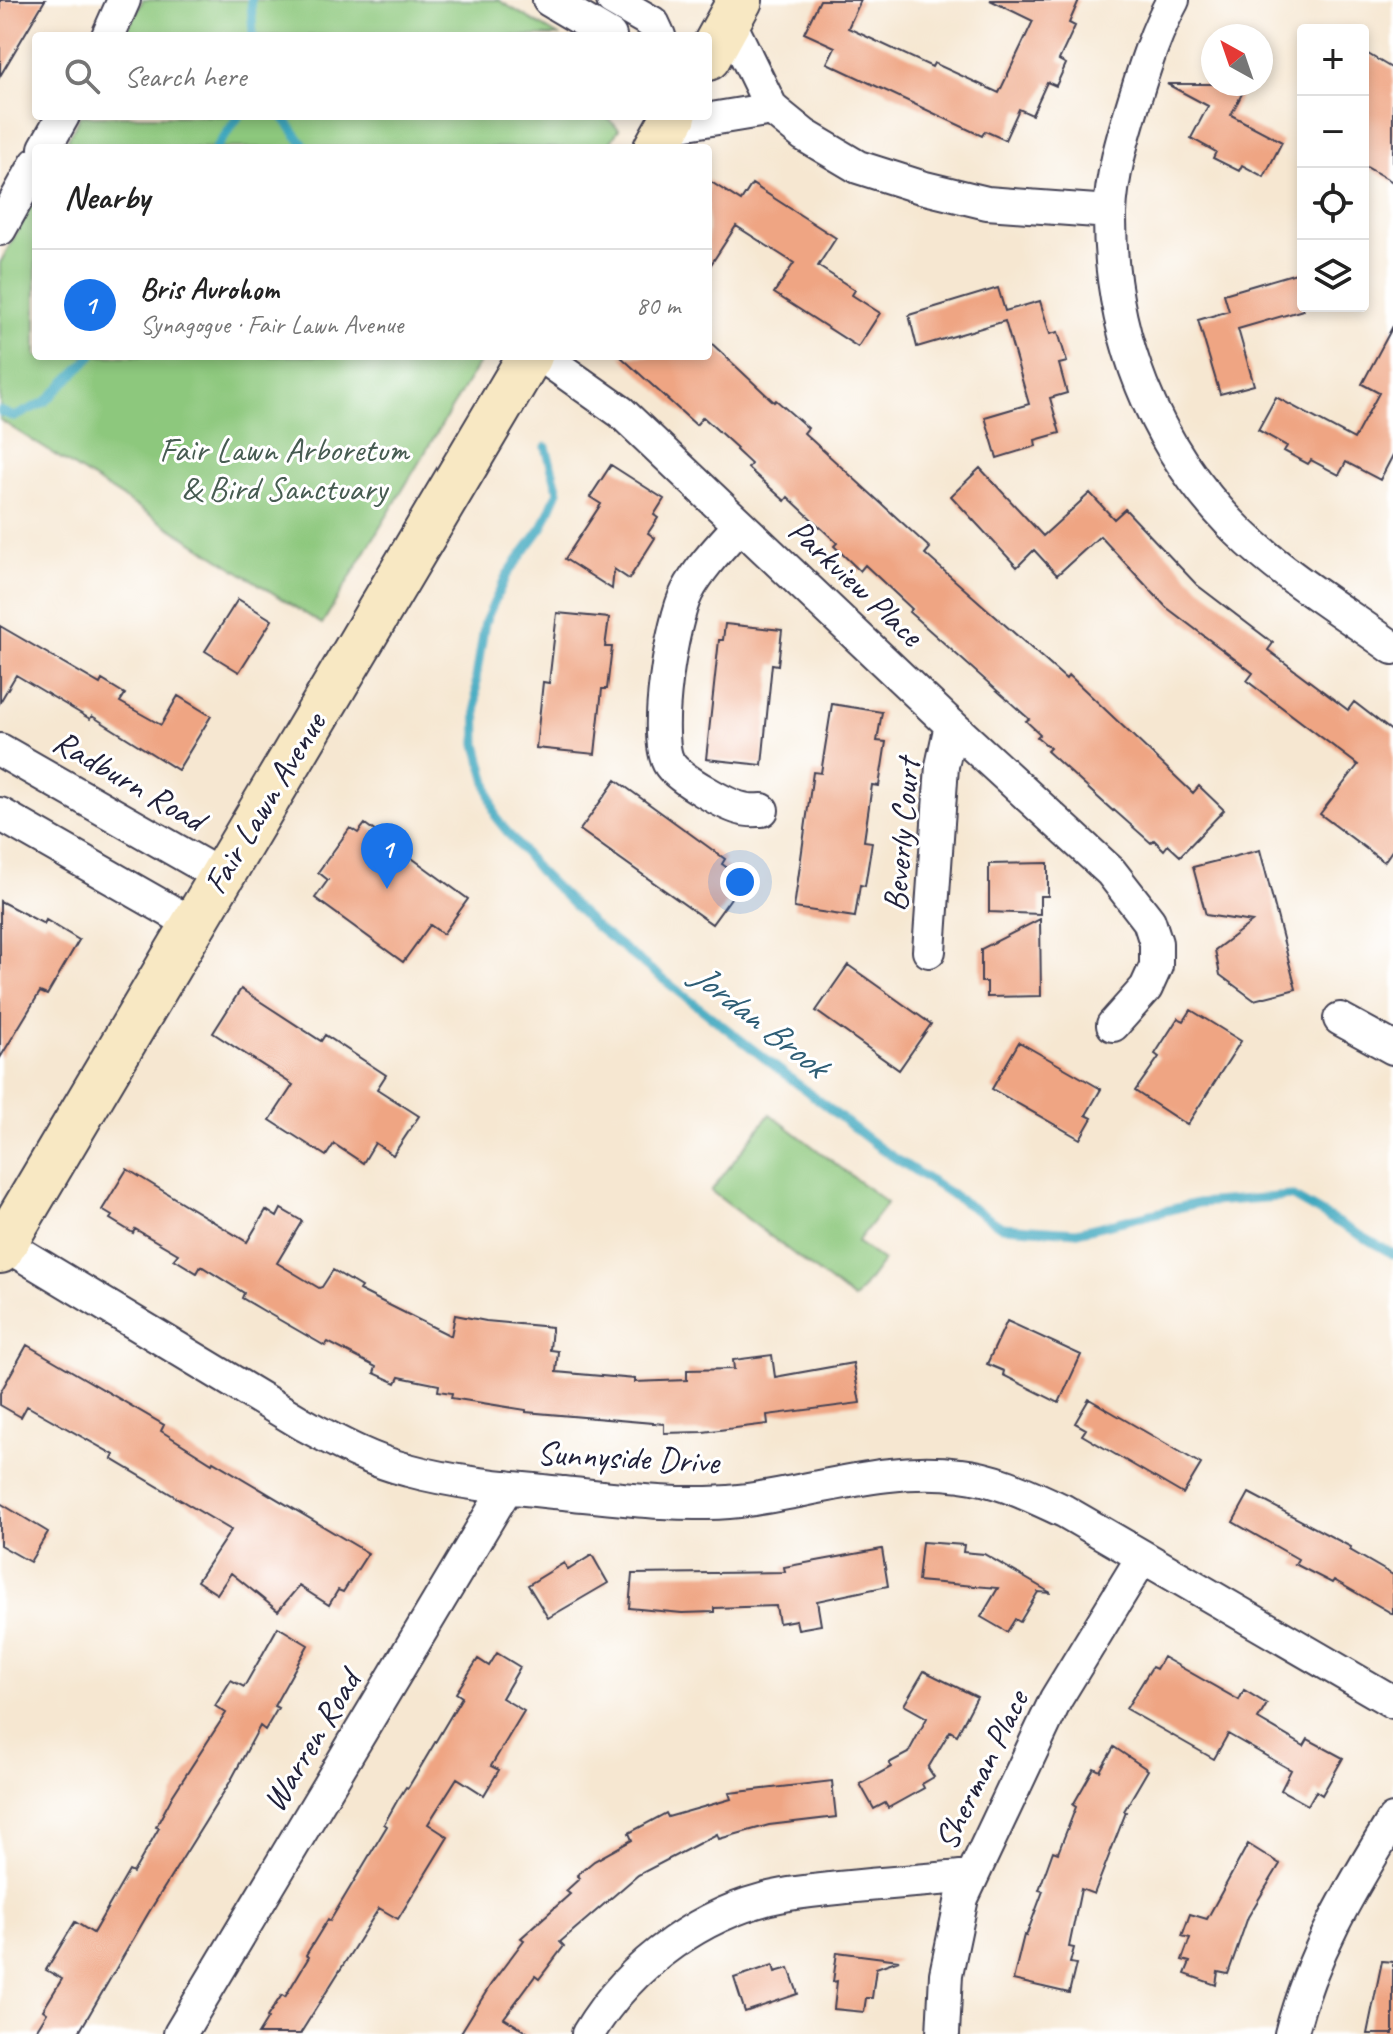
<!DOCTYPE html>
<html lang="en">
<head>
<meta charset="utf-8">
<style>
  :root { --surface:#fff; --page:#f2f2f2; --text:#222; --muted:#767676; --line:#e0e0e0; --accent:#1a73e8 }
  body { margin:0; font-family:Caveat,sans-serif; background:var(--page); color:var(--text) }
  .controls { position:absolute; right:24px; top:24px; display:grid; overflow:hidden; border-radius:8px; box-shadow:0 4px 12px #0003 }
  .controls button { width:72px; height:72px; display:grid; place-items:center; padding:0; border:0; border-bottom:2px solid var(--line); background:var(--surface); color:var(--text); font:40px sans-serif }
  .compass { position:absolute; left:1201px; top:24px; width:72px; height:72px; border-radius:50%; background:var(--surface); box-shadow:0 4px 12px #0003; rotate:320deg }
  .you { position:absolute; left:740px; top:882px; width:28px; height:28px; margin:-20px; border:6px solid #fff; border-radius:50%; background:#1a73e8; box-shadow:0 0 0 12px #1a73e833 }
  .badge { display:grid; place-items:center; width:52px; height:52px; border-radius:50%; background:var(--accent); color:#fff; font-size:26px; font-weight:700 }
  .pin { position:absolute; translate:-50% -66px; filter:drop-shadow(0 2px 4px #0008) }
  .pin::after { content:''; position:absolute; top:42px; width:28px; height:24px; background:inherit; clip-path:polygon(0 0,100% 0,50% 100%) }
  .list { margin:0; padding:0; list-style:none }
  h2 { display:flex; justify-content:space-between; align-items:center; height:104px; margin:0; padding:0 32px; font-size:34px }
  h2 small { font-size:26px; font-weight:400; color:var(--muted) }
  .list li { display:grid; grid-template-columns:52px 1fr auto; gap:24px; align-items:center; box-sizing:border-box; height:112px; padding:0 32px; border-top:2px solid var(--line) }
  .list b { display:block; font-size:30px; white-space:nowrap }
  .list p { margin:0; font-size:26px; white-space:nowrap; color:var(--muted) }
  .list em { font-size:26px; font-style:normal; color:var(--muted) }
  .icon { flex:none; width:44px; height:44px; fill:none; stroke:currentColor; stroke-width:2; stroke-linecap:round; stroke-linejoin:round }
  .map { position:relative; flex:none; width:1393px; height:2034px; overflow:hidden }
  .search { position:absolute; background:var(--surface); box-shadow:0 4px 12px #0003; left:32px; top:32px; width:680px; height:88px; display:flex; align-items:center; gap:20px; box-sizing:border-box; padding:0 28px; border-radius:8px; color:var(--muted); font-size:30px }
  .panel { position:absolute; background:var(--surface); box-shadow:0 4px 12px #0003; left:32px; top:144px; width:680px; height:216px; border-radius:8px }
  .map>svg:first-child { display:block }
  .green { fill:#8dc87d; stroke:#58755c; stroke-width:2 }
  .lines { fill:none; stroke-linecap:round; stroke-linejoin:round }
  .stream { stroke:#3fa8bf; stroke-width:9 }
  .building { fill:#efa583 }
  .street-casing { stroke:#424052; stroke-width:36 }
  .secondary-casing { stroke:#424052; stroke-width:48 }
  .street { stroke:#fff; stroke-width:32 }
  .secondary { stroke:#f8e8c3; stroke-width:44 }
  .labels { text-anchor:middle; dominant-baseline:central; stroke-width:6; stroke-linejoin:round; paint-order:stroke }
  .park-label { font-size:34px; fill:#475c52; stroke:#fff }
  .street-label { font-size:34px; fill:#22223b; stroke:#fff }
  .water-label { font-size:36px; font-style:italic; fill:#2f5e76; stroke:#fff }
</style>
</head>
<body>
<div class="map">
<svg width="1393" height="2034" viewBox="0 0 1393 2034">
  <rect width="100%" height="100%" fill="#fff"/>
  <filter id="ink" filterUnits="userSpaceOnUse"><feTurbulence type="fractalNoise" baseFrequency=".0125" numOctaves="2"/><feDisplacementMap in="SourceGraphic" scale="16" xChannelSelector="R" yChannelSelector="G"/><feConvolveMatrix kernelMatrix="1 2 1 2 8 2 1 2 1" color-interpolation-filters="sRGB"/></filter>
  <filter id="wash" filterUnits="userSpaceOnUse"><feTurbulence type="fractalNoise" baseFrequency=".006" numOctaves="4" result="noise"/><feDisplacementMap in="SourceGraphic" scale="32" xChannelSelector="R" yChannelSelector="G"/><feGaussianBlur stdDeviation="1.8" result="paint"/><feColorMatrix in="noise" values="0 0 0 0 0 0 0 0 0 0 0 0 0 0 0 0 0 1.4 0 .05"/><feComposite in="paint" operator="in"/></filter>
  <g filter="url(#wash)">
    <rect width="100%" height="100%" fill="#f6e7d1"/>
    <!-- green -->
    <path class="green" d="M143,0H498L559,36H124Z
      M80,116H605L619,129L607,148H63Z
      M36,197V356H483L322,624L0,420V263Z
      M770,1114L887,1203L857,1242L883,1261L854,1300L711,1191Z"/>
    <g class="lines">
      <!-- stream -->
      <path class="stream" d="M251,0L253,36
        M282,116L306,148
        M216,148L239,116
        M0,411L14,417L45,402L92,356
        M546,447L558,491L543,526L506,576L485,622L476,678L477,744L496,818L538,870L596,927L881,1149L1002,1227L1077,1232L1198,1203L1291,1196L1393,1254"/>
    </g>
    <g id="blocks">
      <!-- building -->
      <path class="building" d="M0,0H45L0,76Z
        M820,0H861L848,28L932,67L934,63L999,93L1033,21L990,0H1079L1069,23L1075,26L1059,60L1066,64L1056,86L1047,82L1032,115L1019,109L1005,140L985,131L982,136L827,63L835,47L804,33Z
        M1363,51L1393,69V182L1363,165Z
        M1167,84H1247L1231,115L1282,142L1264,177L1242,165L1239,171L1213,158L1216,152L1191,138L1208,106Z
        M708,180L741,201L752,184L836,238L818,266L855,290L852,295L880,313L858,347L774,293L794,263L736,226L708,269Z
        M1303,271V310L1238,329L1254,385L1220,394L1198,320L1229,311L1224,294Z
        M998,288L1005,311L1040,301L1050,334L1058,332L1067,362L1059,364L1067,393L1050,398L1060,433L1035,440L1036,446L997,458L985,417L1029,404L1005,321L917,347L909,315Z
        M1393,326V455L1380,480L1346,462L1339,475L1311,460L1308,464L1284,451L1287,446L1258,430L1276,397L1354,439L1379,393L1362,384Z
        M708,340L774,402L776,400L808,428L804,433L930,548L925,554L1066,679L1069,675L1193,793L1199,786L1224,810L1180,856L1168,845L1164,850L1154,840L1151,843L1114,810L1113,811L1047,751L1050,748L1037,737L1040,734L1026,721L1029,719L909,612L912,609L865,565L860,571L834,546L837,543L788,497L785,501L748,468L751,464L736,450L737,448L703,417L696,425L620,356H708Z
        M611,465L664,499L654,515L658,518L648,533L655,538L629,579L614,569L612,589L565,559L601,504L590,497Z
        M980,468L1043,536L1090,493L1114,519L1125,509L1197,585L1273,643L1268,650L1348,710L1354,702L1393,732V849L1384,862L1320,814L1358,765L1247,681L1253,673L1166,607L1100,536L1057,575L1034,550L1017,567L951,496Z
        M238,599L272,620L239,672L205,651Z
        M557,613L609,618L605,647H612L607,689H602L595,754L536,748L543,682L549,683Z
        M725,624L782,630L778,665L772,664L762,765L706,759L719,640H723Z
        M0,626L100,684L102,680L125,694L120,702L161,725L178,696L211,716L178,770L92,716L90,719L16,675L0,702Z
        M832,704L882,712L877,741L886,742L879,786L872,785L864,841L872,842L865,886L860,885L855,917L794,908L813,772L821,773Z
        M616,780L725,859L722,864L744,880L712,924L580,830Z
        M365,824L468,899L443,934L430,925L403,962L315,898L328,880L318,872L350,828L358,833Z
        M1260,850L1296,989L1254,1000L1220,975L1215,950L1252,922L1206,915L1193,867Z
        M1048,863V896H1040V914L989,912V864Z
        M0,901L44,924L46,920L79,940L47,995L40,992L0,1058Z
        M1040,919L1041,996L987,997V982H981V949Z
        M848,965L931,1024L899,1070L816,1011Z
        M241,989L321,1041L325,1035L386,1075L377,1089L419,1116L393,1155L375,1143L363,1163L334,1144L326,1156L270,1120L293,1085L213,1033Z
        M1191,1010L1241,1041L1187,1125L1135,1091L1159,1057L1155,1054L1178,1018L1184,1021Z
        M1019,1042L1101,1089L1086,1115L1092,1118L1080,1139L992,1089Z
        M127,1169L247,1242L266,1210L277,1217L281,1209L302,1221L277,1263L319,1288L322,1287L333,1270L361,1287L359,1290L451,1336L455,1315L486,1321L552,1327L550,1350L558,1351L556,1372L635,1379V1382L687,1380V1370L734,1369L733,1360L772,1355L775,1377L853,1363L860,1403L767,1415L768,1424L703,1432L664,1433V1424L526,1412V1410L451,1398L452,1393L438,1391L439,1385L399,1377L396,1383L374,1373L376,1367L328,1342L325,1346L264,1311L242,1298L244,1293L201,1266L197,1273L174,1259L178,1254L135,1229L133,1233L110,1219L112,1216L102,1210Z
        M1007,1321L1081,1355L1059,1403L1003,1375L1004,1371L987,1364Z
        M27,1345L164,1425L161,1431L212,1463L213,1461L368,1553L343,1592L338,1590L329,1605L299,1586L278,1611L231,1573L217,1594L197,1581L231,1530L112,1459L114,1455L27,1406L21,1417L0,1405V1393Z
        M1089,1399L1201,1464L1183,1494L1082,1435L1086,1429L1075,1423Z
        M1249,1493L1351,1547L1350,1550L1393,1575V1614L1334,1580L1332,1583L1295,1564L1298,1559L1233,1522Z
        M0,1503L48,1532L30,1562L0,1545Z
        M922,1542L964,1545L963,1552L984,1554L1051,1593L1038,1592L1020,1622L1015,1619L1007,1632L981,1617L998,1588L918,1581Z
        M882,1549L888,1586L817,1601L821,1625L798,1629L796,1620L779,1623L776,1606L714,1608V1612L682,1613L629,1608L632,1574L785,1572L784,1567Z
        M592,1555L608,1583L548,1618L528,1585L564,1563L568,1570Z
        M278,1627L308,1645L274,1706L278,1708L265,1730L260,1726L230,1782L149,1912L78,2034H34L47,2013L43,2010L62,1979L46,1970L75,1922L93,1933L129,1871L133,1873L159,1828L156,1827L173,1795L226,1713L215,1706L231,1680L244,1687Z
        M497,1653L520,1667L502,1698L524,1711L491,1766L499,1770L484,1795L457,1778L428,1824L448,1837L398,1919L379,1908L300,2034H258L268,2018L267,2017L282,1995L285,1997L309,1957L306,1955L328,1919L330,1921L387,1826L384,1824L397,1801L406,1787L408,1788L462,1697L456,1693L478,1659L489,1666Z
        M1163,1657L1239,1700L1244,1690L1267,1704L1258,1719L1304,1746L1308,1739L1343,1758L1322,1795L1316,1791L1308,1805L1281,1790L1291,1770L1228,1734L1214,1759L1126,1709L1152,1667L1156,1669Z
        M924,1671L977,1697L957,1735L950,1731L928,1768L934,1777L922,1784L924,1788L888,1808L885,1803L874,1809L860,1784L891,1767L889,1763L908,1753L927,1718L904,1705Z
        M1114,1747L1148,1770L1124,1811L1126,1812L1094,1894L1081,1889L1069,1947L1074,1948L1070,1963L1076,1964L1069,1993L1013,1980L1024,1935L1026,1936L1043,1891L1039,1890L1053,1851L1058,1853L1076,1807L1073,1805L1094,1768L1100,1771Z
        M832,1781L836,1817L769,1825L719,1839L717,1834L638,1875L560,1942L564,1946L539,1979L535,1976L504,2018L530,2034H460L491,1984L524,1940L521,1938L570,1894L566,1891L580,1878L577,1875L594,1861L632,1840L629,1833L666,1813L668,1817L731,1799L729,1793Z
        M1248,1844L1280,1864L1248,1917L1228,1974L1218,1972L1216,1985L1185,1974L1190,1962L1182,1960L1190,1938L1182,1936L1190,1914L1207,1919Z
        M837,1952L899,1960L876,1968L872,1998H866L864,2012L834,2009L837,1981L833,1982Z
        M1382,1961L1393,1962V2034H1367Z
        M773,1965L775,1972L789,1968L798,1994L745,2012L734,1978Z"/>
    </g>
  </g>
  <g filter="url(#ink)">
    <use href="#blocks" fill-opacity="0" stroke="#424052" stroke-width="2"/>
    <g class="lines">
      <defs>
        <path id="street" d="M549,0L610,36
          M613,0L653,23L659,36
          M1173,0C1155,33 1145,66 1134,101C1123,137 1111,177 1110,214C1109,333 1153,447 1238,531C1284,576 1341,610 1393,648
          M729,21L772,109L804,135L858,167L921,187L987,203L1110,212
          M108,36L124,0
          M669,126L772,109
          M45,148L63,116
          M0,229L36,164
          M542,356L621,412L951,725L1111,872L1149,921L1156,943V966L1146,988L1113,1025
          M740,525C721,546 700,567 687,592C672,620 652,740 670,765C680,779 727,806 743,809C749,811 756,810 762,810
          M0,750L221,876
          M0,814L193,924
          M929,951L942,766L951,725
          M1340,1019L1393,1048
          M4,1244L303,1424C337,1442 371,1461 408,1470C459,1484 512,1488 564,1493C622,1499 682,1507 739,1501C814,1492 885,1465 961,1475C998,1479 1031,1496 1064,1511L1393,1702
          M180,2034L507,1487
          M588,2034C630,1963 706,1908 789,1894C849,1885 911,1882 972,1876
          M943,2034L946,1974L962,1898L1056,1699L1142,1558
          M1291,2034C1312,1953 1350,1890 1393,1820"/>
        <path id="secondary" d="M708,58L740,0
          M656,148L674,116
          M0,1251L530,356"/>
      </defs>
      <!-- street casing -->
      <use href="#street" class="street-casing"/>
      <!-- secondary casing -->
      <use href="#secondary" class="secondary-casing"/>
      <!-- street -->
      <use href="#street" class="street"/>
      <!-- secondary -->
      <use href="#secondary" class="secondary"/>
    </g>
  </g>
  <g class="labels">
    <!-- park labels -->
    <g class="park-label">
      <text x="284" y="449">Fair Lawn Arboretum<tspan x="284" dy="39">&amp; Bird Sanctuary</tspan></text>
    </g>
    <!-- street labels -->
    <g class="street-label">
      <text transform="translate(856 582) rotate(43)">Parkview Place</text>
      <text transform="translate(129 780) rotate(30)">Radburn Road</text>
      <text transform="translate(264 803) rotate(-59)">Fair Lawn Avenue</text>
      <text transform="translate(901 835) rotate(-85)">Beverly Court</text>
      <text transform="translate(628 1457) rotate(3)">Sunnyside Drive</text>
      <text transform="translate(311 1741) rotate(-59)">Warren Road</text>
      <text transform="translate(981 1770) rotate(-64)">Sherman Place</text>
    </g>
    <!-- water labels -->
    <g class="water-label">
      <text transform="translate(760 1020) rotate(38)">Jordan Brook</text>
    </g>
  </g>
</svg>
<div class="controls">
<button>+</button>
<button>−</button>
<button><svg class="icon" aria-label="locate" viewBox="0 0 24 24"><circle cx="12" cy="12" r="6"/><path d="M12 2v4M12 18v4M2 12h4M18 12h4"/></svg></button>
<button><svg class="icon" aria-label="layers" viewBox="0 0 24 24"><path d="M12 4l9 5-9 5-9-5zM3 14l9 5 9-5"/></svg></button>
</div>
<svg class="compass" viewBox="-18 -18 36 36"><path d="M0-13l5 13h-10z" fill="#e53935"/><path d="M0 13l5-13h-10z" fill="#767676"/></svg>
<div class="you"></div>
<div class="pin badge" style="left:387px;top:889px">1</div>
<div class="search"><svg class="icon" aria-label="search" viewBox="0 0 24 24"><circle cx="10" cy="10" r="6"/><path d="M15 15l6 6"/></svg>Search here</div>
<section class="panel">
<h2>Nearby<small></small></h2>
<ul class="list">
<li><span class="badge">1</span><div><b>Bris Avrohom</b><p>Synagogue · Fair Lawn Avenue</p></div><em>80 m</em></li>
</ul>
</section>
</div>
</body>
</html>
